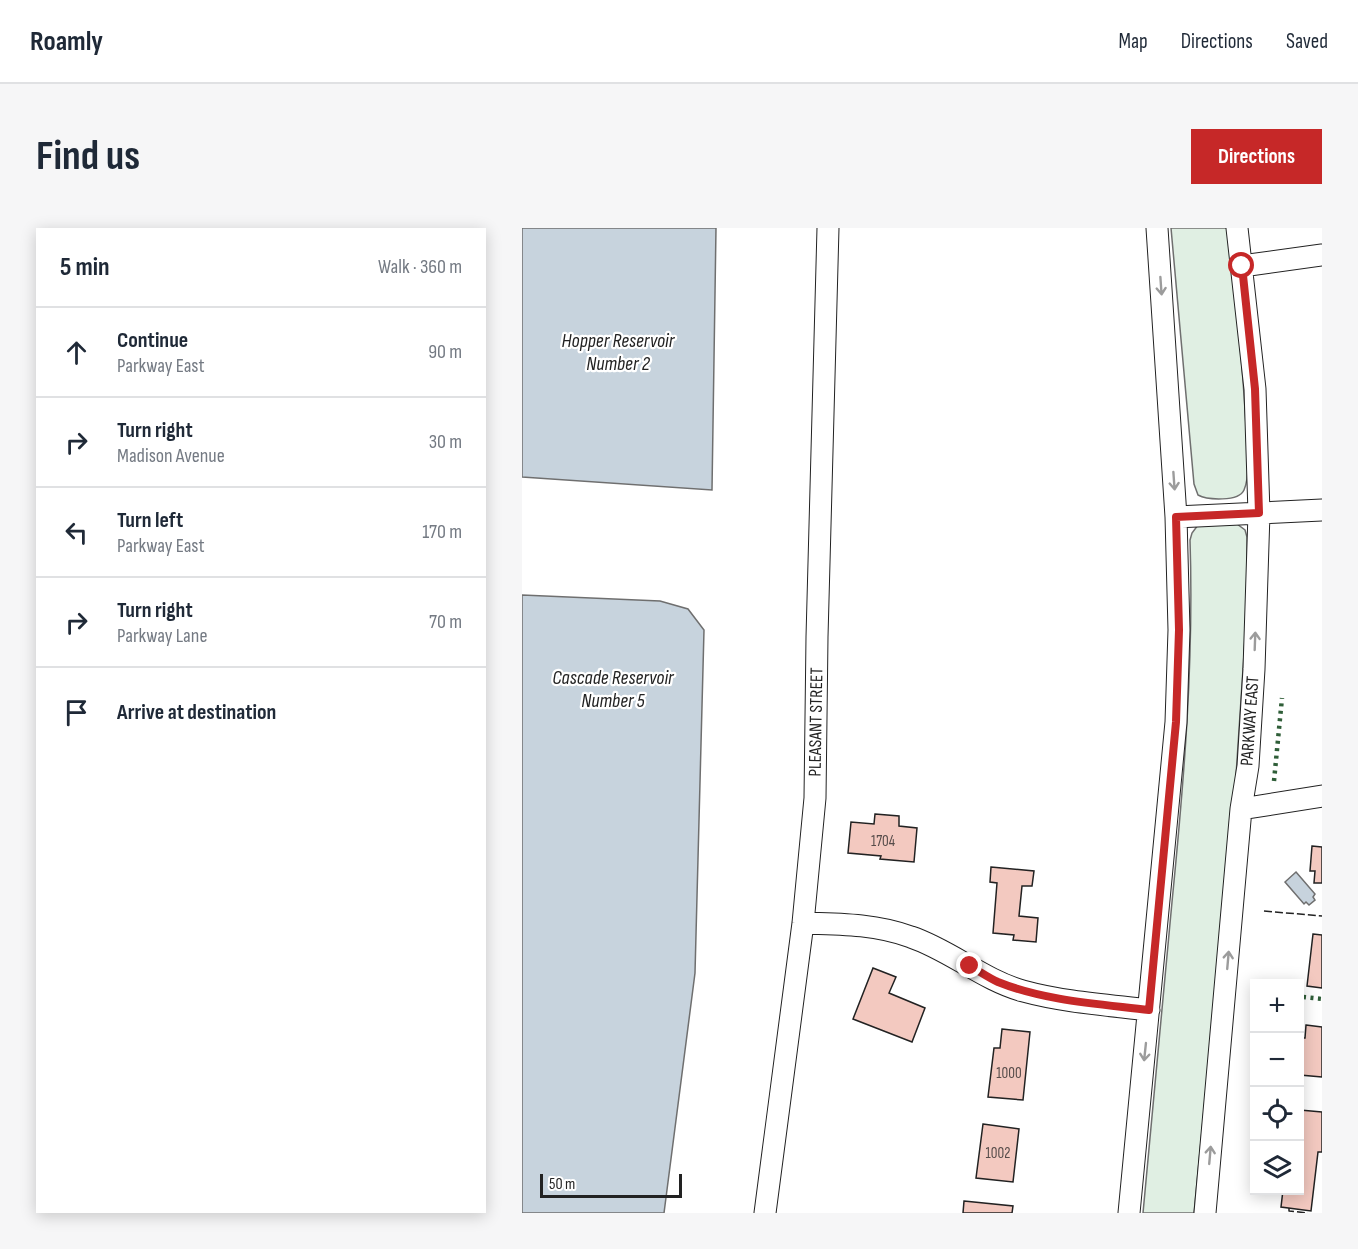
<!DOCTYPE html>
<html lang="en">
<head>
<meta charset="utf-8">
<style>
  :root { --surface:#fff; --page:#f6f6f7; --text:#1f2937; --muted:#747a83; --line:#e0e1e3; --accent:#c62828 }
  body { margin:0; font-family:"Sofia Sans Condensed",sans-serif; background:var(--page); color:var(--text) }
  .controls { position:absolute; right:18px; bottom:18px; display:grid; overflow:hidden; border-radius:0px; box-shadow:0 3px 15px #0003 }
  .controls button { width:54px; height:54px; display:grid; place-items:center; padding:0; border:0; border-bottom:2px solid var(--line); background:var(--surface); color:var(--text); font:30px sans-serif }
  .scale { position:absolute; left:18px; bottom:15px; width:142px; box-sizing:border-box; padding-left:6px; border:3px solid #222; border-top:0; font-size:16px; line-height:21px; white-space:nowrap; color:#222; -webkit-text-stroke:4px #fff; paint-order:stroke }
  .stop { position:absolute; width:18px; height:18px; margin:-14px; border:4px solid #c62828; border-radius:50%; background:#fff }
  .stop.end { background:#c62828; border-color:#fff; box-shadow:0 2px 6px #0008 }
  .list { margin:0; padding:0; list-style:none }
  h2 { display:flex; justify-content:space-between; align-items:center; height:78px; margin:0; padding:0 24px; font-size:26px }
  h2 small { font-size:20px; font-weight:400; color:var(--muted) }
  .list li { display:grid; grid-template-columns:39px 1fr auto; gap:18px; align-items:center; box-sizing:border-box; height:90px; padding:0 24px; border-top:2px solid var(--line) }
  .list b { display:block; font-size:22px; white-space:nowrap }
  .list p { margin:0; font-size:20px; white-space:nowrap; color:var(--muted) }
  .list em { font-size:20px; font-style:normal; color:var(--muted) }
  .icon { flex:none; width:33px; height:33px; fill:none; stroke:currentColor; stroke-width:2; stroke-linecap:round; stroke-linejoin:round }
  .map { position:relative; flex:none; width:800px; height:985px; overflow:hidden; border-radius:0px }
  header { display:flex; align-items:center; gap:36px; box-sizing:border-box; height:84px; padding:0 30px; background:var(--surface); border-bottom:2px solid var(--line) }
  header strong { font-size:28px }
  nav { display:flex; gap:33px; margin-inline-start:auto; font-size:21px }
  .intro { display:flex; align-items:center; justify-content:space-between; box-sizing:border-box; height:144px; padding:0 36px }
  h1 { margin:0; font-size:42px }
  .button { padding:15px 27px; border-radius:0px; background:var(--accent); color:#fff; font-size:21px; font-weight:700 }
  main { display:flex; gap:36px; padding:0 36px }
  aside { flex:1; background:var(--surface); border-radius:0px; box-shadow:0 3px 15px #0003 }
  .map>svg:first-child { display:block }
  .grass { fill:#e0efe3; stroke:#6f6f6f; stroke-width:1.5 }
  .water { fill:#c7d3dd; stroke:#6f6f6f; stroke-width:1.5 }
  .building { fill:#f3c9c0; stroke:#222; stroke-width:1.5 }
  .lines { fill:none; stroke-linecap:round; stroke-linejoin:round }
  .minor-casing { stroke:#222; stroke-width:23 }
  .minor { stroke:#fff; stroke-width:21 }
  .hedge { stroke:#2f5e38; stroke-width:4.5; stroke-dasharray:3 4.5; stroke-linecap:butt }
  .fence { stroke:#222; stroke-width:1.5; stroke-dasharray:8 3; stroke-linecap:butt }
  .oneway { stroke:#9c9c9c }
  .route { stroke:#c62828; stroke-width:8 }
  .labels { text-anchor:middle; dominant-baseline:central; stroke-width:4.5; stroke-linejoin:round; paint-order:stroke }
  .number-label { font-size:15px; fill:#564c4a }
  .street-label { font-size:18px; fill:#222; stroke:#fff }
  .water-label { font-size:20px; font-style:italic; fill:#222; stroke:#fff }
</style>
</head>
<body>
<header>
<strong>Roamly</strong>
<nav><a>Map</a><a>Directions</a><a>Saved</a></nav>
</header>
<div class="intro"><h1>Find us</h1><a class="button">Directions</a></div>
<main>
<aside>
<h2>5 min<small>Walk · 360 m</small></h2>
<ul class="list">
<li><svg class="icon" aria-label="ahead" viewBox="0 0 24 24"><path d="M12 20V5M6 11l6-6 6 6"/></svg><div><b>Continue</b><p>Parkway East</p></div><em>90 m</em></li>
<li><svg class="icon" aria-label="right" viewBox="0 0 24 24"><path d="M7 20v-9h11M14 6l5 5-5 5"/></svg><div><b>Turn right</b><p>Madison Avenue</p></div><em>30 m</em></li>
<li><svg class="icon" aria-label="left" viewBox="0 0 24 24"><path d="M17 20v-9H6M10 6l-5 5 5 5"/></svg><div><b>Turn left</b><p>Parkway East</p></div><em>170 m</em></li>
<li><svg class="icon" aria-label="right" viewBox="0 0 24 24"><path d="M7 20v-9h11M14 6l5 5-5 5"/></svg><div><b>Turn right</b><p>Parkway Lane</p></div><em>70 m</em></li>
<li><svg class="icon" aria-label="arrive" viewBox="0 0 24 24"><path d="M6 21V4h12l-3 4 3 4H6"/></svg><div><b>Arrive at destination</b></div></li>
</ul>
</aside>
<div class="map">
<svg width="800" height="985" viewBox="0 0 800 985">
  <rect width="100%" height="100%" fill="#fff"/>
  <!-- grass -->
  <path class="grass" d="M649,0H706C714,66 720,131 724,197C725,214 729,246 722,262C717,274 685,272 676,267L672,256Z
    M715,296L723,302L725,309V380L713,563L672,985H621C631,881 640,777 650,674C662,553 672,433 668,312L670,305L676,297Z"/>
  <!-- water -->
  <path class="water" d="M0,0H194L190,262L0,249Z
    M0,367L138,373L166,381L182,402L173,745L142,985H0Z
    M774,644L793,666L791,669L793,672L787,677L784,674L782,676L763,654Z"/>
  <!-- building -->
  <path class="building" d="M353,586L377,588V598L395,600L392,634L358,631L359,628L326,625L329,594L352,596Z
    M790,618L800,619V655H792L793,643H788Z
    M469,639L512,643L510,658H500L497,688L516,690L514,714L491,712L492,707L471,705L475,655L468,654Z
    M791,706L800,707V760L785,758Z
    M351,740L374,749L367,765L403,780L390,814L331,791Z
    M784,797L800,799V849L778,847L779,810H783Z
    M480,801L508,804L501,872L466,869L472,820H478Z
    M778,882L800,884V924H796L789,983L759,979L761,962H778Z
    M461,896L497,901L491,954L454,950Z
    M442,973L491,978L490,985H441Z"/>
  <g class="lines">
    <defs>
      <path id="minor" d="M720,38L800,27
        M654,289L800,282
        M719,581L800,568
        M281,695C318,696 354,696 389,709C428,722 461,752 501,763C541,774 585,777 627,782
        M243,985L281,695L293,570L295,409L306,0
        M607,985L654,494L657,402L654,289L635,0
        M683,985L719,581L726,538L732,441L737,285L733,161L715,0"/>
    </defs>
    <!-- minor casing -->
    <use href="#minor" class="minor-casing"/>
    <!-- minor -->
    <use href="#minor" class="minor"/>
    <!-- hedge -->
    <path class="hedge" d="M752,553L760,470
      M781,769L800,771"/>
    <!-- fence -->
    <path class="fence" d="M742,683L800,688
      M767,980V983L786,985"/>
  </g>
  <!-- one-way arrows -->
  <defs><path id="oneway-shaft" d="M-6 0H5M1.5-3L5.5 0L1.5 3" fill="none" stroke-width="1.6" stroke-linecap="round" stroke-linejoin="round" transform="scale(1.5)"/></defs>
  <g class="oneway">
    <use href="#oneway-shaft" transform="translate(639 58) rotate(86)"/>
    <use href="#oneway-shaft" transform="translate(652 253) rotate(86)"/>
    <use href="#oneway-shaft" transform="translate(733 413) rotate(-88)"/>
    <use href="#oneway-shaft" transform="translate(706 732) rotate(-85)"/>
    <use href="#oneway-shaft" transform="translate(623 824) rotate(96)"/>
    <use href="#oneway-shaft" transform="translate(688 927) rotate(-85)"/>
  </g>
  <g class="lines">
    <!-- route -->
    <path class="route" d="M448,738C457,743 467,750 476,754C523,773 578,776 627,782L654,494L657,402L654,289L737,285L733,161L720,38"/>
  </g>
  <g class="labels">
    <!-- number labels -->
    <g class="number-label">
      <text x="361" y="613">1704</text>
      <text x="487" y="845">1000</text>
      <text x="476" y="925">1002</text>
    </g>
    <!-- street labels -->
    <g class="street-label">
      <text transform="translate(728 493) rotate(-86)">PARKWAY EAST</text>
      <text transform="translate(294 494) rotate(-89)">PLEASANT STREET</text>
    </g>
    <!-- water labels -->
    <g class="water-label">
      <text x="96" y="113">Hopper Reservoir<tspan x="96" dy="23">Number 2</tspan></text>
      <text x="91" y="450">Cascade Reservoir<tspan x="91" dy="23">Number 5</tspan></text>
    </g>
  </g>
</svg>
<div class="controls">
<button>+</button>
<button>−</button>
<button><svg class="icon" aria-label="locate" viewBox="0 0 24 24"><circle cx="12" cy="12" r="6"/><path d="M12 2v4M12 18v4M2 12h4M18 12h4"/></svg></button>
<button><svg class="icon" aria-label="layers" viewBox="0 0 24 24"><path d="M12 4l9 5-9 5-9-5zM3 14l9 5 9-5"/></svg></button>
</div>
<div class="scale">50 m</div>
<div class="stop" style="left:720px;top:38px"></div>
<div class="stop end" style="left:448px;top:738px"></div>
</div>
</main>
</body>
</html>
